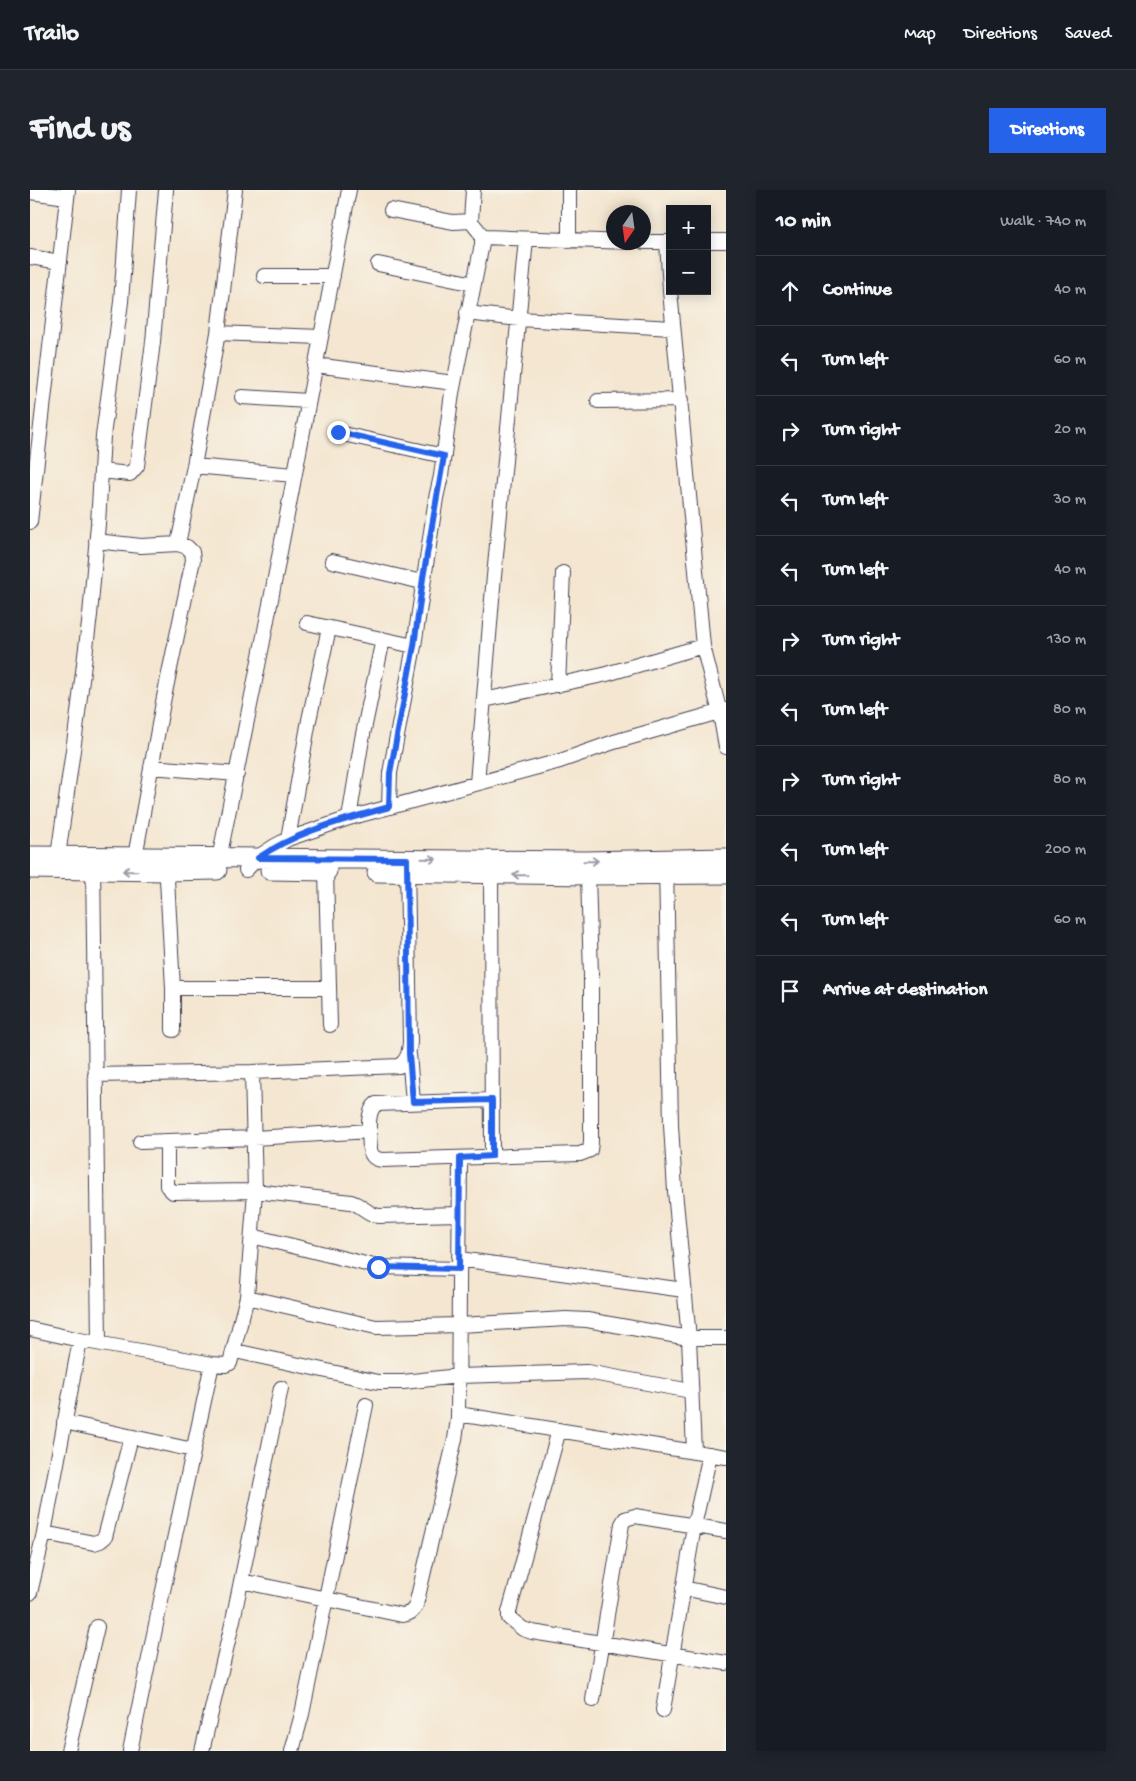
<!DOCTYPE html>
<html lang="en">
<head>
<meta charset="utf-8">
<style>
  :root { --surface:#171b24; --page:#20242c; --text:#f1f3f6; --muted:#9ea1a6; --line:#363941; --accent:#2563eb }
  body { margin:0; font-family:"Gochi Hand",sans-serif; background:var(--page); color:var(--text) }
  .controls { position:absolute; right:15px; top:15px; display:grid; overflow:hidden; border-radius:0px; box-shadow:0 2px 12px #0003 }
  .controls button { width:45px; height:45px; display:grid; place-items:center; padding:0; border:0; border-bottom:1px solid var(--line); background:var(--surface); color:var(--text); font:25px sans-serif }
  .compass { position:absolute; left:576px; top:15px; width:45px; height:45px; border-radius:50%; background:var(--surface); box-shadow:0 2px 12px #0003; rotate:193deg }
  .stop { position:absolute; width:15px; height:15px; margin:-11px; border:4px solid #2563eb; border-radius:50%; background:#fff }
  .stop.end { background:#2563eb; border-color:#fff; box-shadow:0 1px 5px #0008 }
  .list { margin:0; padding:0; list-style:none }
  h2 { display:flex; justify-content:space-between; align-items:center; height:65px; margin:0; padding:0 20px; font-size:21px }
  h2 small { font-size:16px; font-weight:400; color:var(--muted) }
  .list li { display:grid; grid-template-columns:32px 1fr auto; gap:15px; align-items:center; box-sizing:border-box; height:70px; padding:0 20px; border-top:1px solid var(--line) }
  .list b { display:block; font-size:19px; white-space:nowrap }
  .list em { font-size:16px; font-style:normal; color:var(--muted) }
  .icon { flex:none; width:28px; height:28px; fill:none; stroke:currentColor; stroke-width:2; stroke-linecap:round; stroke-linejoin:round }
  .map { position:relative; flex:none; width:696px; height:1561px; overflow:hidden; border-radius:0px }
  header { display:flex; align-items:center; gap:30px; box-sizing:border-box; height:70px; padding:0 25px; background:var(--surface); border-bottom:1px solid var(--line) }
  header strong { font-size:24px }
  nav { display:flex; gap:28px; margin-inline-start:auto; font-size:18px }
  .intro { display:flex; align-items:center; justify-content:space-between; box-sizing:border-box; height:120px; padding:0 30px }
  h1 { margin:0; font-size:35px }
  .button { padding:12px 22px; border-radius:0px; background:var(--accent); color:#fff; font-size:18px; font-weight:700 }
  main { display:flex; gap:30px; padding:0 30px }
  aside { flex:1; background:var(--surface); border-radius:0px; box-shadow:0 2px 12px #0003 }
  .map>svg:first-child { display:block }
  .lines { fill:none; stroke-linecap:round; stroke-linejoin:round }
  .street-casing { stroke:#423f51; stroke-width:16 }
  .secondary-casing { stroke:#423f51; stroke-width:21 }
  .street { stroke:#fff; stroke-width:14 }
  .secondary { stroke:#fff; stroke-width:19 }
  .oneway { stroke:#9c9ca7 }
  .route { stroke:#2563eb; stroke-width:6 }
</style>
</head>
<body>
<header>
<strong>Trailo</strong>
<nav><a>Map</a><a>Directions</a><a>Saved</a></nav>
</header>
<div class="intro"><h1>Find us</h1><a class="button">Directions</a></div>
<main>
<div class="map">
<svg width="696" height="1561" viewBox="0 0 696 1561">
  <rect width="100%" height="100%" fill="#f7f3e8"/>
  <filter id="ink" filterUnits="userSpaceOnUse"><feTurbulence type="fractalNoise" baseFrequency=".02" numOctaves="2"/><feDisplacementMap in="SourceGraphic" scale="10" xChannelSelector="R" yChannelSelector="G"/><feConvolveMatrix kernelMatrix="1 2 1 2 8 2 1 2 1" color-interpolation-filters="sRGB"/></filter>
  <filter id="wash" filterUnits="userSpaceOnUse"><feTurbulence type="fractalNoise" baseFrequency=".0096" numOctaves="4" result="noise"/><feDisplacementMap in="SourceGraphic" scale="20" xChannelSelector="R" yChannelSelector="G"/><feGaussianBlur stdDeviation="1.12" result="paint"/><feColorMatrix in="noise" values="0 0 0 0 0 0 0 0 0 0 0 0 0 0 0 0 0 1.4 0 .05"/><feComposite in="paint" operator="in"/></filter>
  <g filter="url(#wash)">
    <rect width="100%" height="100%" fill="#f4e6d0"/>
  </g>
  <g filter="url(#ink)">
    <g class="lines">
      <defs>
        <path id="street" d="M539,0V51
          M0,2L37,7
          M361,20L423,32L441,31
          M453,47L600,52
          M677,51H696
          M614,52H640
          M637,52L640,100
          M0,67L30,72
          M348,74L444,94
          M234,86H303
          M640,101L673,456L690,523L696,557
          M437,123L489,129L642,138
          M188,143L291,147
          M285,175L424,193
          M212,207L278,211
          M568,211L651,210
          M308,243L414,266
          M164,276L264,285
          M71,281L100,284L107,276L123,152L136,0
          M0,332L38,0
          M66,351L111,356L148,354L157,357L162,362L163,370L134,507L105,667
          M148,354L164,276L188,143L205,0
          M302,371L392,392
          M277,433L384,456
          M528,495L533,383
          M454,510L573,485L673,456
          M121,577L207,584
          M447,593L463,397L496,49
          M359,617L360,583L384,456L406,308L411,286L422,203L452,54C453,41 447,41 441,31L443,0
          M319,628L332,549L353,449
          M258,649L279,530L299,438
          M28,666L46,539L60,425L68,334L73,246L91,112L99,0
          M189,669L233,451L319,0
          M136,671L143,798V840
          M63,672L69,1153
          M636,675L641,935L645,1001L659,1148L664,1261
          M461,676L462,967
          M216,680L228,667L245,656L258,649L319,628L530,571L584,552L696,520
          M296,681L300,835
          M143,798H298
          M379,864L383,912
          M65,885L222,882L369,876C378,870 379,863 380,852L377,673
          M462,910L346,914C335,923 340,947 340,960C342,967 345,969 352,970L550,964L560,960L561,952V785L558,685
          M137,951V996L143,1002L225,1001L321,1012C332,1015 338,1025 349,1026L429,1024
          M110,952L224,948L340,941
          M222,1046L348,1077L429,1079
          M429,1069L654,1100
          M217,1107L346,1137L430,1135L536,1129L557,1130L659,1148H696
          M0,1139L50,1150L182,1174L195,1175L200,1173L217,1107L225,1001L222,882
          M205,1161L348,1192H373L429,1186L557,1182L661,1201
          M428,1224L696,1267
          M34,1232L163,1260
          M529,1240L479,1422V1428L493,1439L502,1442L696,1473
          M14,1343L64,1353L70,1351L75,1347L101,1247
          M211,1391L372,1425C379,1424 383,1422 386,1415L425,1249L428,1229L430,968
          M653,1398L696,1407
          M0,1403L14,1343L50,1150
          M563,1510L592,1334L595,1329L605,1326L696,1341
          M633,1520L664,1336L680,1264
          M38,1561L67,1437
          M100,1561L131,1410L182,1174
          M172,1561L203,1430L251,1198
          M262,1561L272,1524L336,1215"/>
        <path id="secondary" d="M0,666L555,671L696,668
          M0,679L136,681L187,680
          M240,680L297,681
          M347,682L558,685L696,684"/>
      </defs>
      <!-- street casing -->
      <use href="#street" class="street-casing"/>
      <!-- secondary casing -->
      <use href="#secondary" class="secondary-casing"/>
      <!-- street -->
      <use href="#street" class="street"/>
      <!-- secondary -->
      <use href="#secondary" class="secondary"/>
    </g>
    <!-- one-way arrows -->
    <defs><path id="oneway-shaft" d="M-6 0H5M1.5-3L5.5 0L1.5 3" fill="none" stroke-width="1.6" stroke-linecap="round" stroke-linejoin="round" transform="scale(1.25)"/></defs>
    <g class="oneway">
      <use href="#oneway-shaft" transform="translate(399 669) rotate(1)"/>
      <use href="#oneway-shaft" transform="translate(561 671) rotate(-1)"/>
      <use href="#oneway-shaft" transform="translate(100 681) rotate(-179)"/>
      <use href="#oneway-shaft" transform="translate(490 685) rotate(-179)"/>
    </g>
  </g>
  <g class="lines" filter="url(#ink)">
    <!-- route -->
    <path class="route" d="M308,242L414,266L393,388L384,456L360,583L359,617C314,630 267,641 228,668L377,669L379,864L383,912L462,910V966L430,968L429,1079L348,1077"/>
  </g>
</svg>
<div class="controls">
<button>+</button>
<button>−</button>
</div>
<svg class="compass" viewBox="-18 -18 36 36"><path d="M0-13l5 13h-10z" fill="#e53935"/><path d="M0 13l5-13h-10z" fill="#9ea1a6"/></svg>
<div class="stop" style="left:348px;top:1077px"></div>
<div class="stop end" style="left:308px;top:242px"></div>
</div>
<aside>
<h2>10 min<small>Walk · 740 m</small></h2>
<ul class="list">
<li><svg class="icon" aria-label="ahead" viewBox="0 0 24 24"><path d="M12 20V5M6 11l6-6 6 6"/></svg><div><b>Continue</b></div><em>40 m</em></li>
<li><svg class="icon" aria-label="left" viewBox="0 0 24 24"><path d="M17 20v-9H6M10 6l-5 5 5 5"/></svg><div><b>Turn left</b></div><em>60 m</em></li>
<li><svg class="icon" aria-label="right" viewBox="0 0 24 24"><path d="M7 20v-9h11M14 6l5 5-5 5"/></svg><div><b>Turn right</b></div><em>20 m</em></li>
<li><svg class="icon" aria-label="left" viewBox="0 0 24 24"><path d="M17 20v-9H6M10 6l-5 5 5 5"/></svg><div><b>Turn left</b></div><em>30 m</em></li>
<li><svg class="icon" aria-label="left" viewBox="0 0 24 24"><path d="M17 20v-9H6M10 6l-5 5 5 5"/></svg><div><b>Turn left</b></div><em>40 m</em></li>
<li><svg class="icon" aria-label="right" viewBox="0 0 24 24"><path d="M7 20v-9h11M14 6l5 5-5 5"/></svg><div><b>Turn right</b></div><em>130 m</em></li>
<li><svg class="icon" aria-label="left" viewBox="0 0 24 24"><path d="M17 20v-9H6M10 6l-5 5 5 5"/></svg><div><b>Turn left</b></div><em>80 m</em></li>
<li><svg class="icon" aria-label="right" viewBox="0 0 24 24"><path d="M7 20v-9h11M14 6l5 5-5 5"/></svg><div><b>Turn right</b></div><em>80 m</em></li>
<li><svg class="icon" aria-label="left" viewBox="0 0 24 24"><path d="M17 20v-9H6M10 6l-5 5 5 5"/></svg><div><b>Turn left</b></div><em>200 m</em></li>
<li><svg class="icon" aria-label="left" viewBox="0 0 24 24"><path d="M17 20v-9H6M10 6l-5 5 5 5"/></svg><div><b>Turn left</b></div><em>60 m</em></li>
<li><svg class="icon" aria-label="arrive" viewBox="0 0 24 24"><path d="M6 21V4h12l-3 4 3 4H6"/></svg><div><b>Arrive at destination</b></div></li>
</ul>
</aside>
</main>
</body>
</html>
